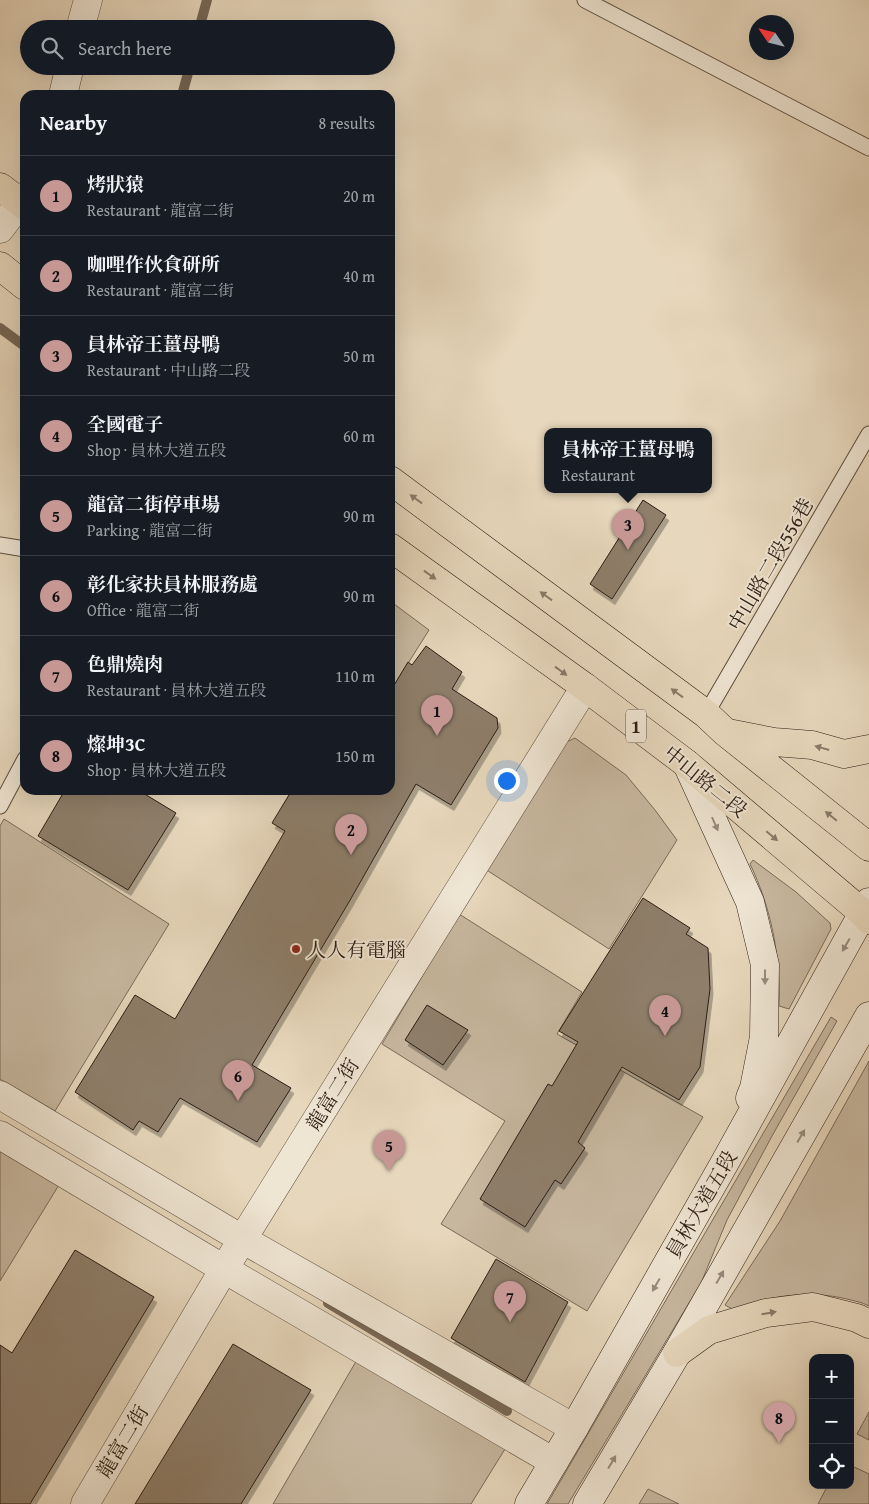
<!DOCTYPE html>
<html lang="en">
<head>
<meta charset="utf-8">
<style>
  :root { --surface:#171b24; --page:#20242c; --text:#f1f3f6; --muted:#9ea1a6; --line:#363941; --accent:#c59692 }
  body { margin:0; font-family:"Gentium Book Plus","Noto Serif TC",serif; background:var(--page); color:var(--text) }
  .controls { position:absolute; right:15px; bottom:15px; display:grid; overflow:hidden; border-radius:10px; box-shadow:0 5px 20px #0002 }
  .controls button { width:45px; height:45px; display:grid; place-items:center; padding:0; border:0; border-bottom:1px solid var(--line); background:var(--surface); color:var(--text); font:25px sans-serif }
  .compass { position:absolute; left:749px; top:15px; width:45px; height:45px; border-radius:50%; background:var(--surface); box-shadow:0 5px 20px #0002; rotate:305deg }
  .you { position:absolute; left:506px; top:780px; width:18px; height:18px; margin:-12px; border:4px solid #fff; border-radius:50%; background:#1a73e8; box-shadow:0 0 0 8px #1a73e833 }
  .badge { display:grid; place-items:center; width:32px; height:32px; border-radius:50%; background:var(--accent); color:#111; font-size:16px; font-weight:700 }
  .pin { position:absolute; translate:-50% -41px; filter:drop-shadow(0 1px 2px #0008) }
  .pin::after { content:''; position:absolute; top:26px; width:18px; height:15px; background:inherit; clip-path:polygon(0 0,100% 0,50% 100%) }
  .popup { position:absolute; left:544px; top:428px; width:168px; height:65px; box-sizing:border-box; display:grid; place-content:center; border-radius:10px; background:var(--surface); filter:drop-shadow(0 1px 4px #0005); font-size:16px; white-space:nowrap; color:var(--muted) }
  .popup b { font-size:19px; color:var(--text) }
  .popup::after { content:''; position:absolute; left:50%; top:100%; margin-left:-10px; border:10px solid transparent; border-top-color:var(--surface) }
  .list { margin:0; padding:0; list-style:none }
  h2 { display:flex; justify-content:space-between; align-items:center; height:65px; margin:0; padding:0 20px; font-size:21px }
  h2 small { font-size:16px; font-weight:400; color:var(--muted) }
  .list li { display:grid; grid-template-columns:32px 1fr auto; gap:15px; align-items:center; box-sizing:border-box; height:80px; padding:0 20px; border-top:1px solid var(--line) }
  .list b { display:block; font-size:19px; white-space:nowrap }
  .list p { margin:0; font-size:16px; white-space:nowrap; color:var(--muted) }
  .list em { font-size:16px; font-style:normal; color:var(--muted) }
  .icon { flex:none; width:28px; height:28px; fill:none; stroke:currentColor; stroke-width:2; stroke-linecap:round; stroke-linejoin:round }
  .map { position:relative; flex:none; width:869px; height:1504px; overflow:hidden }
  .search { position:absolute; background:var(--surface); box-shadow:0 5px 20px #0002; left:20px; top:20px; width:375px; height:55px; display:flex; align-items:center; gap:12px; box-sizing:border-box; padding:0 18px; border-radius:28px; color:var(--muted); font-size:19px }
  .panel { position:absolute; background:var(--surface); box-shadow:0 5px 20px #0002; left:20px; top:90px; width:375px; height:705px; border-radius:15px }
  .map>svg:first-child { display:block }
  .green { fill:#c7b79f; stroke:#7a6a59 }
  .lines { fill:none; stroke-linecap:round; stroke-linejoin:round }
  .stream { stroke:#776756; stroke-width:10 }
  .building { fill:#8e7e6b; stroke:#2d1d13; filter:url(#shadow) }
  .lane-casing { stroke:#5c4c3d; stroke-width:17 }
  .street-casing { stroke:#5c4c3d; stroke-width:29 }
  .secondary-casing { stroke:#2d1d13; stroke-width:29 }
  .primary-casing { stroke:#2d1d13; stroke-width:29 }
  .lane { stroke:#efe5d3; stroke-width:15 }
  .street { stroke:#efe5d3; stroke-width:28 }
  .secondary { stroke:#efe5d3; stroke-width:28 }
  .primary { stroke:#e7d7bc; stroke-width:28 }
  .oneway { fill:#8a7a68 }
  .oneway2 { fill:#988b7d }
  .poi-dot { fill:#8f2418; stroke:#efe5d3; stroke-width:2 }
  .labels { text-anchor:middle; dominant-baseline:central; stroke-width:4; stroke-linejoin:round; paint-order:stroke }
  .shield { fill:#efe5d3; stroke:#67594d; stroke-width:1 }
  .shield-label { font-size:19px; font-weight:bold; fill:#2d1d13 }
  .street-label { font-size:20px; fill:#2d1d13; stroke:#efe5d3 }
  .poi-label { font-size:20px; fill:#2d1d13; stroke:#efe5d3; text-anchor:start }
</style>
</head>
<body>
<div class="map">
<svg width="869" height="1504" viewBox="0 0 869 1504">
  <defs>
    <filter id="shadow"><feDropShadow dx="3" dy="5.5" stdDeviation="0" flood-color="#0004"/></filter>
  </defs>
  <rect width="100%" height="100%" fill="#e7d7bc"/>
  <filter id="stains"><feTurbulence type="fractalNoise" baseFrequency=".004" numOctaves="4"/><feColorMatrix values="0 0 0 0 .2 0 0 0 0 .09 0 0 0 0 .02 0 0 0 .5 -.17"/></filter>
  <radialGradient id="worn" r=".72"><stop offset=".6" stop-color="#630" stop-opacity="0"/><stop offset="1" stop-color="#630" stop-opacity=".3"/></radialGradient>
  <!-- green -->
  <path class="green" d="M390,601L429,630L390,692Z
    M575,738L626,775L655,810L677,840L609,949L485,869L560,745Z
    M4,819L169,924L55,1111L0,1079V826Z
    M753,860L796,892L830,923L831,929L789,1009L779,1006C781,958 771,907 750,864Z
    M459,914L582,992L557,1034L703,1117L587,1311L441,1224L505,1121L382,1044Z
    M831,1017L837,1021L772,1136L727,1220L701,1283L568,1504H547Z
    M869,1061V1306C862,1302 854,1301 847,1299C808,1290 770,1295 734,1310L725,1305L780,1221Z
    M0,1143L62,1180L0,1281Z
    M358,1358L505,1449L471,1504H273Z
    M869,1412V1440L857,1434Z
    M850,1465L869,1474V1504H818L828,1485H850Z
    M648,1489L679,1504H639Z"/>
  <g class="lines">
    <!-- stream -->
    <path class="stream" d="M199,29L207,0
      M182,95L190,66
      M0,328L23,345L25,342
      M328,1303L507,1411"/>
  </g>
  <!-- building -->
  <path class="building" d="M643,500L666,515L612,599L590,584Z
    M426,646L462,672L452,689L497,718L498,728L451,805L416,784L349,902L252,1065L291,1088L257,1142L180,1098L158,1132L139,1121L133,1130L75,1092L135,995L175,1019L285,831L272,823L292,790H390V692L408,662L412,665Z
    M65,790H138L176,813L128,890L38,836Z
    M643,898L690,928L686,934L708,948L710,989L700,1067L679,1100L622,1067L578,1142L585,1148L561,1184L555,1180L525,1227L480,1199L548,1084L552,1086L578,1042L559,1031Z
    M427,1005L468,1030L443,1065L405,1040Z
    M75,1250L154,1297L30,1504H0V1345L12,1353Z
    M496,1259L568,1302L525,1382L451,1338Z
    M233,1344L311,1390L241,1504H135Z"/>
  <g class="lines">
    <defs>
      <path id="lane" d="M585,0L869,148
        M0,545L25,549
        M706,714L869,434
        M0,806L25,759"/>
      <path id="street" d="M80,29L88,0
        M63,95L70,66
        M0,229L25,196
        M0,1095L242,1239L574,1428
        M0,1135L224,1269L554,1462
        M85,1504L224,1269L585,687"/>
      <path id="secondary" d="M687,764L750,902L765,965L764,1037L754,1088L750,1098
        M529,1504L574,1428L724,1164L869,902
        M587,1504L677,1353L869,1016"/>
      <path id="primary" d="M0,187L25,206
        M0,266L25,286
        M390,480L706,714L725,732L869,847
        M390,547L585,687L687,764L864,914L869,920
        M728,733L774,742L812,745L844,754L869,749
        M677,1353L709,1330L766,1313L813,1307L857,1318L869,1324"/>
    </defs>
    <!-- lane casing -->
    <use href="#lane" class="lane-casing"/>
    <!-- street casing -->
    <use href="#street" class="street-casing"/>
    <!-- secondary casing -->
    <use href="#secondary" class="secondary-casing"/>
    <!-- primary casing -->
    <use href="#primary" class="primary-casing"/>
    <!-- lane -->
    <use href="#lane" class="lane"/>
    <!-- street -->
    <use href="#street" class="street"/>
    <!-- secondary -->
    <use href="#secondary" class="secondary"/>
    <!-- primary -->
    <use href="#primary" class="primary"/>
  </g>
  <!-- one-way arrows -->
  <defs><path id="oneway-solid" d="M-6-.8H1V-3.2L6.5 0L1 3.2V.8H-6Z" transform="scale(1.25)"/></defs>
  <g class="oneway">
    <use href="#oneway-solid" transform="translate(416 499) rotate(-144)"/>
    <use href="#oneway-solid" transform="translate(430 575) rotate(36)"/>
    <use href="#oneway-solid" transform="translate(546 596) rotate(-144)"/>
    <use href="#oneway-solid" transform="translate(561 671) rotate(36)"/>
    <use href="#oneway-solid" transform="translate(677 693) rotate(-144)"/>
    <use href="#oneway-solid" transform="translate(822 748) rotate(-164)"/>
    <use href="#oneway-solid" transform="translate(831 816) rotate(-141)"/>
    <use href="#oneway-solid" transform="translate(772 836) rotate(40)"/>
    <use href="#oneway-solid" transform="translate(769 1313) rotate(-10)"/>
  </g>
  <g class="oneway2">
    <use href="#oneway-solid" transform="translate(715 824) rotate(66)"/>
    <use href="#oneway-solid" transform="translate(846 945) rotate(120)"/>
    <use href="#oneway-solid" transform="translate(765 977) rotate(90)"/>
    <use href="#oneway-solid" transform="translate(801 1136) rotate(-60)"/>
    <use href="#oneway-solid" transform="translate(720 1277) rotate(-60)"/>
    <use href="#oneway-solid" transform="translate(656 1285) rotate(120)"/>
    <use href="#oneway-solid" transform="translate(612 1462) rotate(-59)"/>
  </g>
  <!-- markers -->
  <circle class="poi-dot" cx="296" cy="949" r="5"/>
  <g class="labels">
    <!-- shield labels -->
    <rect class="shield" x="626" y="709.5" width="20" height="33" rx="4"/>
    <g class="shield-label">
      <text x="636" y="726">1</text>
    </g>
    <!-- street labels -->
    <g class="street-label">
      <text transform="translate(770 564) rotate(-60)">中山路二段556巷</text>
      <text transform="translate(706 781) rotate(39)">中山路二段</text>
      <text transform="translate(332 1094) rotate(-58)">龍富二街</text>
      <text transform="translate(701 1204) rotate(-60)">員林大道五段</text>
      <text transform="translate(122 1441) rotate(-59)">龍富二街</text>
    </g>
    <!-- poi labels -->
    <g class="poi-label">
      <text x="306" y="949">人人有電腦</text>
    </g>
  </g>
  <rect width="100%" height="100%" filter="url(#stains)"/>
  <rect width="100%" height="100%" fill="url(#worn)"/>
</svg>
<div class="controls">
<button>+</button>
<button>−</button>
<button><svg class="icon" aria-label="locate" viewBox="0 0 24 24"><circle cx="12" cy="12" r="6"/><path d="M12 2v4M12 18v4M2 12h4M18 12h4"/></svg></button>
</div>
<svg class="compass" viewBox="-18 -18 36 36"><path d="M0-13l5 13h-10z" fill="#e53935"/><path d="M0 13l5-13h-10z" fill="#9ea1a6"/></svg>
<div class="you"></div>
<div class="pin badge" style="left:437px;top:736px">1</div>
<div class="pin badge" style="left:351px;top:855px">2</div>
<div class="pin badge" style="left:628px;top:550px">3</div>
<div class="popup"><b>員林帝王薑母鴨</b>Restaurant</div>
<div class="pin badge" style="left:665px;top:1036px">4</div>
<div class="pin badge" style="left:389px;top:1171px">5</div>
<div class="pin badge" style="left:238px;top:1101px">6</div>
<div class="pin badge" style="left:510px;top:1322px">7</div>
<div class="pin badge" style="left:779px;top:1443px">8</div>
<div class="search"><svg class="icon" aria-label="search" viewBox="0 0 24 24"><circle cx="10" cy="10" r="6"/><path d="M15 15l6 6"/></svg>Search here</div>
<section class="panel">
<h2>Nearby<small>8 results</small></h2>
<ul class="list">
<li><span class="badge">1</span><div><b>烤狀猿</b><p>Restaurant · 龍富二街</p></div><em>20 m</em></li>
<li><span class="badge">2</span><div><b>咖哩作伙食研所</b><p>Restaurant · 龍富二街</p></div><em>40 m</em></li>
<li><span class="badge">3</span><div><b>員林帝王薑母鴨</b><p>Restaurant · 中山路二段</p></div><em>50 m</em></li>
<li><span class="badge">4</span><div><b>全國電子</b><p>Shop · 員林大道五段</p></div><em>60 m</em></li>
<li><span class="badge">5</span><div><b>龍富二街停車場</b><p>Parking · 龍富二街</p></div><em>90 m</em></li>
<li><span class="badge">6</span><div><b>彰化家扶員林服務處</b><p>Office · 龍富二街</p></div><em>90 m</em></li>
<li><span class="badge">7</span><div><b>色鼎燒肉</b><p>Restaurant · 員林大道五段</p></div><em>110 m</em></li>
<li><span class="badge">8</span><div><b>燦坤3C</b><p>Shop · 員林大道五段</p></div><em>150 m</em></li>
</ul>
</section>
</div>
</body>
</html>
